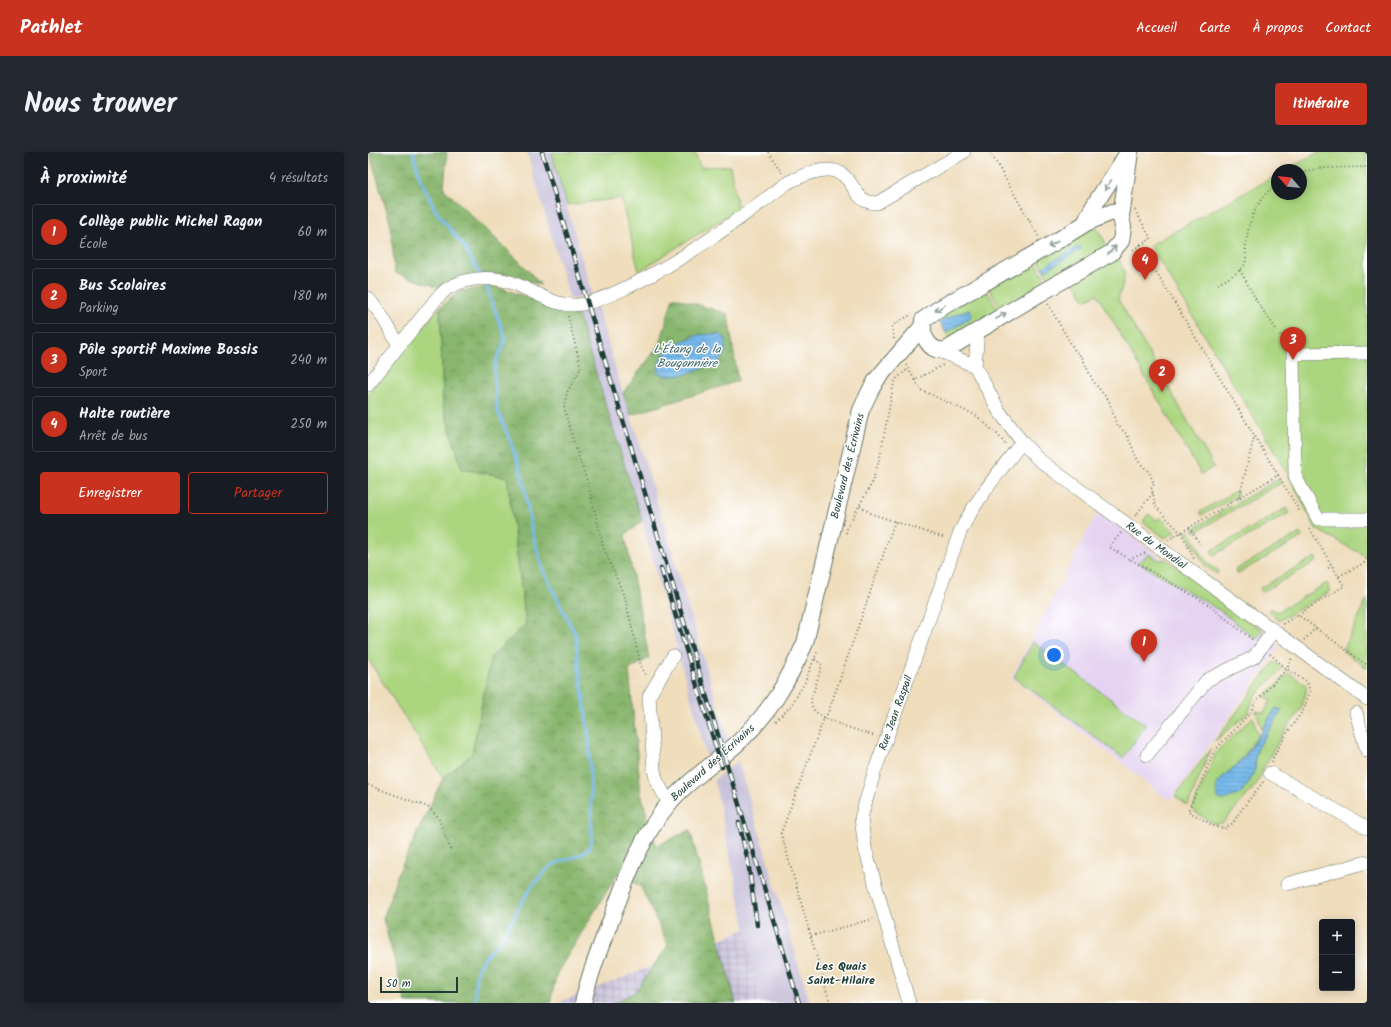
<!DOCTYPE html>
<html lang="fr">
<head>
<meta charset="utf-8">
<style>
  :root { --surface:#171b24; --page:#242831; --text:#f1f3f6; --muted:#9ea1a6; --line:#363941; --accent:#c8321e }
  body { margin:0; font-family:Kalam,sans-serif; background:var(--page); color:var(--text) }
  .controls { position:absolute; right:12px; bottom:12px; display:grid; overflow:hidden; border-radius:4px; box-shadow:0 2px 10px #0003 }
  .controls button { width:36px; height:36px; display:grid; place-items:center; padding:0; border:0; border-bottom:1px solid var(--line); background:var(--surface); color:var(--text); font:20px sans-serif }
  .compass { position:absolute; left:903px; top:12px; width:36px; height:36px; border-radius:50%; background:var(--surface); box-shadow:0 2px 10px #0003; rotate:298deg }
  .scale { position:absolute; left:12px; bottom:10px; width:78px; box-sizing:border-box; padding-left:4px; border:2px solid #1f3d34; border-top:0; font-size:11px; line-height:14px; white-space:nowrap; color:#1f3d34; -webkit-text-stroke:3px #fff; paint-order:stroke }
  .you { position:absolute; left:686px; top:503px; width:14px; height:14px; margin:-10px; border:3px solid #fff; border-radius:50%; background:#1a73e8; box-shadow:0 0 0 6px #1a73e833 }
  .badge { display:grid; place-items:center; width:26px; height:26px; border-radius:50%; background:var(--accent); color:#fff; font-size:13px; font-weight:700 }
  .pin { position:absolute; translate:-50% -33px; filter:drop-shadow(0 1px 2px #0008) }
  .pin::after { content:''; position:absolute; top:21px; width:14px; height:12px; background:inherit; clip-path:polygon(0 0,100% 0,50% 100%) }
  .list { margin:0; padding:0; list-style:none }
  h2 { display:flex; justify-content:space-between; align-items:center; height:52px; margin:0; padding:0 16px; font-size:17px }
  h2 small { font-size:13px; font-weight:400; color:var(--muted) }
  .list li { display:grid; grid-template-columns:26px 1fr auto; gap:12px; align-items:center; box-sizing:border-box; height:56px; margin:0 8px 8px; padding:0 8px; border:1px solid var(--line); border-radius:4px }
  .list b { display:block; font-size:15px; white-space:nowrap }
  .list p { margin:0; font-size:13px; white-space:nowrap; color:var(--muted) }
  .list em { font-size:13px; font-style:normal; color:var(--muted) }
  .actions { display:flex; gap:8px; padding:12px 16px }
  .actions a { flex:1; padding:9px 0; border:1px solid var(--accent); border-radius:4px; text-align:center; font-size:14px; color:var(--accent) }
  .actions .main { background:var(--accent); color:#fff }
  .map { position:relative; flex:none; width:999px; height:851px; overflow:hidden; border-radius:4px }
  header { display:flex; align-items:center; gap:24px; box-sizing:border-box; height:56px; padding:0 20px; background:var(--accent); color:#fff }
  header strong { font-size:19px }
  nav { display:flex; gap:22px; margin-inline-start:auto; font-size:14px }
  .intro { display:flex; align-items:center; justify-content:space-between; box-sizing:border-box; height:96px; padding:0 24px }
  h1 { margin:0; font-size:28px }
  .button { padding:10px 18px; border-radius:4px; background:var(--accent); color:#fff; font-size:14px; font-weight:700 }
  main { display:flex; gap:24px; padding:0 24px }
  aside { flex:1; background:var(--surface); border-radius:4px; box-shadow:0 2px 10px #0003 }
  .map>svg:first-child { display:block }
  .built { fill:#e5d3f1 }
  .industrial { fill:url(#industrial-grid) }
  .railway { fill:#c7c0d9 }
  .grass { fill:#acd580; stroke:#66895a }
  .forest { fill:url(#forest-crowns); stroke:#547a51 }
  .water { fill:url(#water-rules); stroke:#4b7b90 }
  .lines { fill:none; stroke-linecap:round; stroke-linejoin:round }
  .stream { stroke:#77b9ec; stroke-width:3 }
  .minor-casing { stroke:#687564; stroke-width:14 }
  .major-casing { stroke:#687564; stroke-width:18 }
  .path { stroke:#687564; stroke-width:2; stroke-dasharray:1 3; stroke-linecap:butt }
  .minor { stroke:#fff; stroke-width:13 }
  .major { stroke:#fff; stroke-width:16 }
  .rail-casing { stroke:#1f3d34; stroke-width:4.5 }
  .rail { stroke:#fff; stroke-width:3; stroke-dasharray:9; stroke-linecap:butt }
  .oneway { stroke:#8f9e9a }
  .labels { text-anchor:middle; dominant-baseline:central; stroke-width:3; stroke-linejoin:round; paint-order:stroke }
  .street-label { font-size:11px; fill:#1f3d34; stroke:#fff }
  .water-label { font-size:12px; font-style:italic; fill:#39626b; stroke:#fff }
  .neighbourhood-label { font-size:12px; font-weight:bold; fill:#1f3d34; stroke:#fff }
</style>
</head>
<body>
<header>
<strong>Pathlet</strong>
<nav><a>Accueil</a><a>Carte</a><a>À propos</a><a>Contact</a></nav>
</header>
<div class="intro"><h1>Nous trouver</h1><a class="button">Itinéraire</a></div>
<main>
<aside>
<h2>À proximité<small>4 résultats</small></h2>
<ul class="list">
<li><span class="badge">1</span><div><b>Collège public Michel Ragon</b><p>École</p></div><em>60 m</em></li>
<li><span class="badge">2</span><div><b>Bus Scolaires</b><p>Parking</p></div><em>180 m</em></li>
<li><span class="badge">3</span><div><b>Pôle sportif Maxime Bossis</b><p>Sport</p></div><em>240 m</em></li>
<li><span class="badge">4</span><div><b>Halte routière</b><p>Arrêt de bus</p></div><em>250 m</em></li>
</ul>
<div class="actions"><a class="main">Enregistrer</a><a>Partager</a></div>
</aside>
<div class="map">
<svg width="999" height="851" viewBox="0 0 999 851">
  <defs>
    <pattern id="industrial-grid" width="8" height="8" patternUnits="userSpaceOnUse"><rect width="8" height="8" fill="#c7c0d9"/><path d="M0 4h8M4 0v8" fill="none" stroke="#a19db1"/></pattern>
    <pattern id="forest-crowns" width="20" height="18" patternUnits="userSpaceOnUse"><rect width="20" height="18" fill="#89b66e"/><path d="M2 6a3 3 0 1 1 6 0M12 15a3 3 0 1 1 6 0" fill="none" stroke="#6f955b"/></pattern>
    <pattern id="water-rules" width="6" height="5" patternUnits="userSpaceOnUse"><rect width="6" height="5" fill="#77b9ec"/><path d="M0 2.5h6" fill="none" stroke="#6198c0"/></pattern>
  </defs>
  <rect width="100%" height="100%" fill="#fff"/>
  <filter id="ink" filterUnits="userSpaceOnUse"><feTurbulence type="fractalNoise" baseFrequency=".025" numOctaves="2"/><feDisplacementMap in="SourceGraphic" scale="8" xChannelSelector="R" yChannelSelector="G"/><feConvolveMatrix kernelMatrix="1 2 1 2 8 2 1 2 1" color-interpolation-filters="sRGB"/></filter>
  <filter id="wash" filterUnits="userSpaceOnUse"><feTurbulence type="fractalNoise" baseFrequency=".012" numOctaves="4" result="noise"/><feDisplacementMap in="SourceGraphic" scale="16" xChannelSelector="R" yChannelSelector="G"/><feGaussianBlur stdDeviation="0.9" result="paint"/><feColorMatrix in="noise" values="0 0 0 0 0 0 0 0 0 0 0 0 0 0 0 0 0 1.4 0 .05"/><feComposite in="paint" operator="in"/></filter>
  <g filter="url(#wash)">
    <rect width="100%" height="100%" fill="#efddbc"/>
    <!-- built -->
    <path class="built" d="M730,359L912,494L802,649L644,525Z"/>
    <!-- industrial -->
    <path class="industrial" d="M396,770L420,851H190Z"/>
    <!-- railway -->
    <path class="railway" d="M159,0H183L224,141L202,148Z
      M229,154L255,241L263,263L360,588L339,605L274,369L209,160Z
      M370,609L442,851H393L346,628Z"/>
    <!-- grass -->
    <path class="grass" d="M183,0H327L332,15L362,14L370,57L271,119L253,46L199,53Z
      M951,0H999V405L948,377L921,324L782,93L909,23V42H933V18H918Z
      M727,73L740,95L682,129L670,107Z
      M747,102C761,124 757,124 750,147L846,315L833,322L729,142L717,148L705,127Z
      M667,109L679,130L633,157L621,136Z
      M618,137L630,158L582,187L578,181L601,167L602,158L588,162L572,170L569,166Z
      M72,155L75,254L94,317L139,325L158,472L123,505L104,602L75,626L0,507V241Z
      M911,327L913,331L869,356L867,352Z
      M869,338V344L834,363L832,360Z
      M865,353L867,357L827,380L825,377Z
      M918,356L921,361L846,403L843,399Z
      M780,362L789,368L792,365L807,380L797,386L775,370Z
      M821,379L839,411L851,419L849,422L837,414L818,380Z
      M932,381L934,385L869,422L867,418Z
      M781,402L791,408L798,407L895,478L888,487L854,460L770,410Z
      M947,405L949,409L894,440L892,436Z
      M959,431L963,439L912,468L901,460L903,456L909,460Z
      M999,447V516L975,499Z
      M665,490L778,573L755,606L646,525Z
      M906,510L915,516L886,545L880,561L847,589Z
      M921,521L938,533V541L933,557L916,580L897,613L888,633L855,671L847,672L825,659L824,657L849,599L885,565L890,584L869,613L855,624L887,617V603L891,594L914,558L908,556L894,578L888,559L896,561L903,548L896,544Z
      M843,596L820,654L807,644Z"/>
    <!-- forest -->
    <path class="forest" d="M1,0H79L76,37L159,117L173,133L136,122L101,123L69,135L27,121L22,70Z
      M128,134L149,142L209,160L274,369L257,383L281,506L261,518L273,642L288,694L322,678L368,851H246L267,840L300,793L273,735L250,721L189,821L182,851H38L15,767L29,724L75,626L104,602L123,505L158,472L139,325L94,317L75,254L72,155L92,139Z
      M305,145L360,162L370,229L263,263L255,241L292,192Z"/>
    <!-- water -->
    <path class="water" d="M711,94L713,97L677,119L675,115Z
      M602,158L604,161L602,166L578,181L572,170L588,162Z
      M351,182L358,187L357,200L354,207L349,211L315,223L297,224L290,219L291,211L301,194L330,183Z
      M908,556L914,558L891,594L887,603V617L882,629L872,642L856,648L851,647C848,642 847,637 850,632C854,623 863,620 870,612C885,596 896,574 908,556Z"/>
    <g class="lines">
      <!-- stream -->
      <path class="stream" d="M45,0L52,26L67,58L97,96L112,123
        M107,851C107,842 107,826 109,818C114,805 128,795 135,784C149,762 159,735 179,718C182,715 185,712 188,711C203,705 224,705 224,684L221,585L210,508L208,484L175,418L163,376L155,327L142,288L129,257L126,220L128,209L135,194L137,185L118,134"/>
    </g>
  </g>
  <g filter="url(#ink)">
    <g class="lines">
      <defs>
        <path id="minor" d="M0,146L12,161L31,193
          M610,178L607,214L631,259L654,290L670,307C779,388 890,466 999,547
          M572,199L607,214
          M999,201L925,202L927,324L950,367H999
          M0,233L69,146C73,143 77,137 82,135C101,124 131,124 150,133C171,142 191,157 215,152C235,148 250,139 268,131C322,104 371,67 419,31C433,24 461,11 475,23C489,34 487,51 509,51L596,0
          M988,561L999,599
          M779,603L839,528L886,505L906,478
          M902,621L999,676
          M301,651L289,630L286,618L281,544L305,504
          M919,732L999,710
          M541,851L497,696L493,666L506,621L592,380C608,347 632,319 654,290"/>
        <path id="major" d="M753,64L744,60L718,71L689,89L569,158L555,168C553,183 561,201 578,198L671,142L743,101L753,89L755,75L753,64L762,0
          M718,71C718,62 751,17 757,5
          M215,851C221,823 232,795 243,768C258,727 273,684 302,650C322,626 350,610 373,588C403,559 420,529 437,491L493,258L502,239L509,227L554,175"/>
      </defs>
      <!-- minor casing -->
      <use href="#minor" class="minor-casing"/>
      <!-- major casing -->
      <use href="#major" class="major-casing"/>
      <!-- path -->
      <path class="path" d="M400,0L414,21
        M622,0L671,85
        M933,20L953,16L999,15
        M767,58L783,87L772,93
        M765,98L772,93L910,323
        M872,118L888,148L919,193
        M850,132C857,128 874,119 877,112C879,107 877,99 878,93C880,69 889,46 909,32
        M680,152L707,199L714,205L725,229L741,249L748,271L759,283L770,309L781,320L786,332L783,337L785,341L787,354L814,382L826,407
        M200,164L213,216L199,240L196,255L206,291L220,332L236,397L257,446L273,514L279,525
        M526,187L524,175L527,172L544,162
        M538,213L547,228L575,213
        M547,228L553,238L609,264L630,283L637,292L635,294
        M871,346L886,285
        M492,354L504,362L577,386
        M767,364L785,341
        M821,375L832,392
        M478,381L480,374L504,331L512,305L525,235L528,227L540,217
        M753,381L741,395L838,451L885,488
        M800,388L910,323L932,360
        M761,407L777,401L778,399
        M960,416L964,414
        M971,424L996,411L999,405
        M930,463L976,434L941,375
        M915,472L930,463L999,513
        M936,488L948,476
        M902,502L919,517L939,530L942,539L936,557L919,581L905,606L904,610
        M447,507L454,513L443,548C443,553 445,558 449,561C460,570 492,579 507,584
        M408,569L423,554L437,530L449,500
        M895,630L871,661L865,671L856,677L846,674L820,659L847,598L883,560L887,550L919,517L924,506
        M0,633L60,655L70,665L83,699
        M443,784L505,767
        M462,851L413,681L456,566L460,561L527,369"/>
      <!-- minor -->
      <use href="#minor" class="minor"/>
      <!-- major -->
      <use href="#major" class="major"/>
      <defs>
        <path id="rail" d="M174,0L431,851
          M293,416L354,615
          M371,671L380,709L389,773"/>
      </defs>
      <!-- rail casing -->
      <use href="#rail" class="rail-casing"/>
      <!-- rail -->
      <use href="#rail" class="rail"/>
    </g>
    <!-- one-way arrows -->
    <defs><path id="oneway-shaft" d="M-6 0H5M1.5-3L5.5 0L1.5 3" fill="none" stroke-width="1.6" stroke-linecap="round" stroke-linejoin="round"/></defs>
    <g class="oneway">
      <use href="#oneway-shaft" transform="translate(740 33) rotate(124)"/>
      <use href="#oneway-shaft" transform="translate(685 92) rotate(150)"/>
      <use href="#oneway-shaft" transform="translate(744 98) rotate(-46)"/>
      <use href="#oneway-shaft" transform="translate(572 156) rotate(149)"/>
      <use href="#oneway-shaft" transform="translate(633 164) rotate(-31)"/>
    </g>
  </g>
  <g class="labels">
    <!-- street labels -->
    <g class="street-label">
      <text transform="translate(480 314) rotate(-76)">Boulevard des Écrivains</text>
      <text transform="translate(788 394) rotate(36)">Rue du Mondial</text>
      <text transform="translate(528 561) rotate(-70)">Rue Jean Raspail</text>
      <text transform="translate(345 611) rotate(-42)">Boulevard des Écrivains</text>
    </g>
    <!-- water labels -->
    <g class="water-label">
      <text x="319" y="197">L'Étang de la<tspan x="319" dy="14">Bougonnière</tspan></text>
    </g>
    <!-- neighbourhood labels -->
    <g class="neighbourhood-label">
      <text x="473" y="814">Les Quais<tspan x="473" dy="14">Saint-Hilaire</tspan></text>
    </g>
  </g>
</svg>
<div class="controls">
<button>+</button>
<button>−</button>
</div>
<svg class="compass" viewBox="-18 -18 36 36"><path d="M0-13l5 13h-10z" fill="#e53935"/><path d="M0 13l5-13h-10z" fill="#9ea1a6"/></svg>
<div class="scale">50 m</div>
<div class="you"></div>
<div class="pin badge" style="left:776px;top:510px">1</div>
<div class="pin badge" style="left:794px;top:240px">2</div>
<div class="pin badge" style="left:925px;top:208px">3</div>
<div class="pin badge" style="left:777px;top:128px">4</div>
</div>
</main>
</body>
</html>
